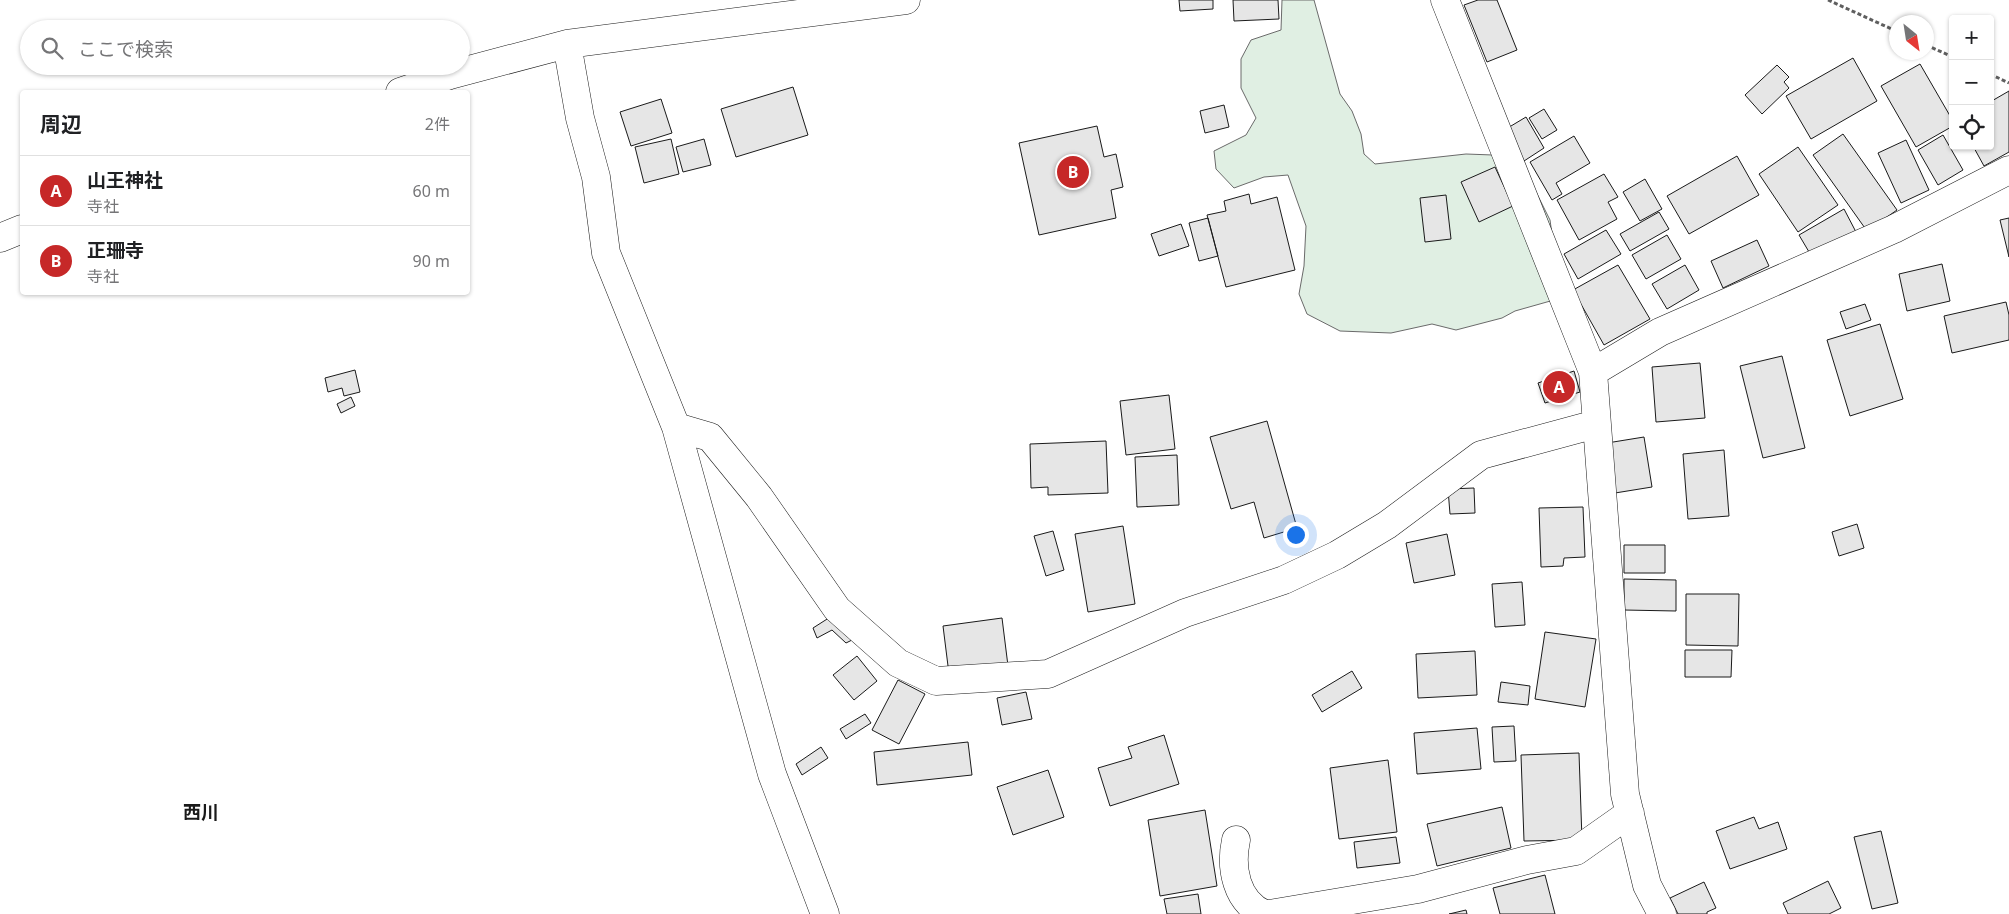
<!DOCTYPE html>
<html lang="ja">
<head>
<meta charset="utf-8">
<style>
  :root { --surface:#fff; --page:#f6f6f6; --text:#202124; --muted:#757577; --line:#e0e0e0; --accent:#c62828 }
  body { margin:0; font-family:"Noto Sans","Noto Sans JP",sans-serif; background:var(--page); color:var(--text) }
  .controls { position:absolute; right:15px; top:15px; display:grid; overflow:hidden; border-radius:5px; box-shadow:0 1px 4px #0004 }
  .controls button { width:45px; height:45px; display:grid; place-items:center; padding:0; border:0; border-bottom:1px solid var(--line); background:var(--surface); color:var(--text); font:25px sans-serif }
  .compass { position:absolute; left:1889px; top:15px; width:45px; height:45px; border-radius:50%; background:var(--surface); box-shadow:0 1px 4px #0004; rotate:150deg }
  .you { position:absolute; left:1295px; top:534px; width:18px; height:18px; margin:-12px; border:4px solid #fff; border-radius:50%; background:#1a73e8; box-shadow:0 0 0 8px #1a73e833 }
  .badge { display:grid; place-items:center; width:32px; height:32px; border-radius:50%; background:var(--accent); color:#fff; font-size:16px; font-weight:700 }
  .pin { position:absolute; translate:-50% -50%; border:2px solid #fff; box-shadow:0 1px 5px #0006 }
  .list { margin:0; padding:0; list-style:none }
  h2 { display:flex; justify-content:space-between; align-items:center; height:65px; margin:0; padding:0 20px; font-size:21px }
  h2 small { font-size:16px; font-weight:400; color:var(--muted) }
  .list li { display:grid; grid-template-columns:32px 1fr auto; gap:15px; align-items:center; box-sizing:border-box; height:70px; padding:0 20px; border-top:1px solid var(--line) }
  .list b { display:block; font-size:19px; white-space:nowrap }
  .list p { margin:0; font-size:16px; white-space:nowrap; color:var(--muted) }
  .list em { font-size:16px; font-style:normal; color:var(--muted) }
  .icon { flex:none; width:28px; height:28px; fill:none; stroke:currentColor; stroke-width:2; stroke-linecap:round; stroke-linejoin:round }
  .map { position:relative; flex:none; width:2009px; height:914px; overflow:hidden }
  .search { position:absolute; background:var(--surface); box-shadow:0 1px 4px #0004; left:20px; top:20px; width:450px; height:55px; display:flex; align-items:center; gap:12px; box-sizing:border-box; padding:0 18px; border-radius:28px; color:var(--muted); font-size:19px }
  .panel { position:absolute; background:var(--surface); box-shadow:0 1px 4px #0004; left:20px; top:90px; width:450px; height:205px; border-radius:5px }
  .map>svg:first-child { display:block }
  .green { fill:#e0efe3; stroke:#6a6a6a }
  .building { fill:#e6e6e6; stroke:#1a1a1a }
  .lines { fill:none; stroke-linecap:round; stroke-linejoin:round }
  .minor-casing { stroke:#1a1a1a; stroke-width:29 }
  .path { stroke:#5f5f5f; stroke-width:3; stroke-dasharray:4 2.5; stroke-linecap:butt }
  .minor { stroke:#fff; stroke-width:28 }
  .labels { text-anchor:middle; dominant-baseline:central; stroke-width:4; stroke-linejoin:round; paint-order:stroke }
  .quarter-label { font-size:18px; font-weight:bold; fill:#1a1a1a; stroke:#fff }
</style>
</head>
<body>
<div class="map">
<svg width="2009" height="914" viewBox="0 0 2009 914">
  <rect width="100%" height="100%" fill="#fff"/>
  <!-- green -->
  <path class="green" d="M1282,0H1314L1340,94L1352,111L1361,134L1364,154L1375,164L1466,154L1493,155L1531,182L1550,220L1561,298L1515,311L1502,318L1456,330L1432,324L1391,333L1340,331L1307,314L1299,294L1304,266L1306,226L1288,175L1264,177L1234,188L1216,169L1214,151L1246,135L1256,118L1241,88V59L1251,40L1281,30Z"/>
  <!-- building -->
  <path class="building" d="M1179,0H1213V9L1180,11Z
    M1233,0H1278L1279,19L1234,21Z
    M1478,0H1497L1517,50L1487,62L1464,5Z
    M1853,58L1877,101L1811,139L1786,96Z
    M1920,64L1953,121V126L1916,147L1881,86Z
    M1777,65L1789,77L1784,82L1789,88L1762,114L1745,95Z
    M793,87L808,135L736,157L721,109Z
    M2009,91V152L1984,166L1973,146H1990V102Z
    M661,99L672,133L631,146L620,112Z
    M1224,105L1229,127L1205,133L1200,111Z
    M1544,109L1557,130L1542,139L1529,118Z
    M1526,117L1544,148L1524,161L1506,129Z
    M1097,126L1104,157L1116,154L1123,187L1111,190L1116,218L1039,235L1019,143Z
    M1843,134L1897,210L1867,231L1813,155Z
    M1943,135L1963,170L1938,185L1918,150Z
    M1574,136L1590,163L1556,183L1562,194L1552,200L1530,162Z
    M671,139L679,174L644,183L635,147Z
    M704,139L711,165L683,172L676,147Z
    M1906,140L1929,190L1901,203L1878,153Z
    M1798,147L1838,205L1798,232L1759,174Z
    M1737,156L1759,195L1689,234L1667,196Z
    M1495,167L1513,206L1479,222L1461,182Z
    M1604,174L1618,197L1608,202L1617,219L1579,240L1557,200Z
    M1645,179L1662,209L1640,221L1623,192Z
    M1249,194L1251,204L1277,197L1295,270L1226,287L1207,215L1226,211L1224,201Z
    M1446,195L1451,239L1425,242L1420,198Z
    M1844,209L1856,232L1812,257L1799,235Z
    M1659,212L1669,229L1630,251L1620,234Z
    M1208,218L1218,256L1199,261L1189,223Z
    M2009,218V257L2000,220Z
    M1181,224L1189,246L1159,256L1151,234Z
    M1606,230L1621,254L1578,279L1564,254Z
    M1667,235L1681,259L1646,279L1632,255Z
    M1757,240L1769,266L1723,288L1711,261Z
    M1942,264L1950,301L1907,311L1899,274Z
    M1618,265L1650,319L1604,345L1573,290Z
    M1685,265L1699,290L1667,309L1652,284Z
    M2006,302L2009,315V340L1952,353L1944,316Z
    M1865,304L1871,320L1846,329L1840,312Z
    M1880,324L1903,399L1850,416L1827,340Z
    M1782,356L1805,448L1763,458L1740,366Z
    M1700,363L1705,418L1656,422L1652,367Z
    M355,370L360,392L344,396L342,388L328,392L325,378Z
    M1574,371L1580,392L1545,403L1538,383Z
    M1169,395L1175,449L1126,455L1120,401Z
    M351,397L355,406L341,413L337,404Z
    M1267,421L1297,528L1264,538L1254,502L1231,509L1210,437Z
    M1644,437L1652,487L1615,493L1607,443Z
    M1106,441L1108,493L1048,495V487L1031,488L1030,444Z
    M1724,450L1729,516L1688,519L1683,454Z
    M1177,455L1179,505L1137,507L1135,457Z
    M1474,488L1475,513L1450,514L1448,489Z
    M1583,507L1585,557L1564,558L1563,566L1541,567L1539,508Z
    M1857,524L1864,548L1839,556L1832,532Z
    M1123,526L1135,604L1088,612L1075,534Z
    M1053,531L1064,570L1046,576L1034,536Z
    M1447,534L1455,575L1414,583L1406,543Z
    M1624,545H1665V573H1624Z
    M1624,579L1676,580V611L1624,610Z
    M1522,582L1525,625L1495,627L1492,584Z
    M1686,594H1739L1738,646L1686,645Z
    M835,614L858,637L846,643L832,630L817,638L813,628Z
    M1002,618L1008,666L949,674L943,626Z
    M1545,632L1596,639L1585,707L1535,699Z
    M1685,650H1732L1731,677H1685Z
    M1475,651L1477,695L1418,698L1416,654Z
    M857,656L877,681L854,700L833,675Z
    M1352,671L1362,688L1322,712L1312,695Z
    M898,680L925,694L899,744L872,730Z
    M1501,682L1530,686L1528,705L1498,702Z
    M1026,692L1032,719L1002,725L997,698Z
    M865,714L871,723L846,739L840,729Z
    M1514,726L1516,761L1494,762L1492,727Z
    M1477,728L1481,769L1417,774L1414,733Z
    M1164,735L1179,784L1110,806L1098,768L1132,758L1128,747Z
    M968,742L972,775L877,785L874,752Z
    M821,747L828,758L802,775L796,764Z
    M1579,753L1582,840L1524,841L1521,755Z
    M1388,760L1397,832L1339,839L1330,768Z
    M1048,770L1064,817L1013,835L997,787Z
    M1502,807L1511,848L1437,866L1427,824Z
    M1205,810L1217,886L1160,896L1148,820Z
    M1754,817L1759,829L1778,822L1787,849L1730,869L1716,831Z
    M1881,831L1898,903L1872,909L1854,837Z
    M1396,837L1400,863L1357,868L1354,842Z
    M1545,875L1555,914H1500L1493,888Z
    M1828,881L1841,908L1829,914H1788L1783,903Z
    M1704,882L1716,908L1707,912V914H1678L1670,898Z
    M1198,894L1201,914H1167L1164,899Z
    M1466,910L1467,914H1449Z"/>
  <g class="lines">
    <defs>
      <path id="minor" d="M1445,0L1593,372L1625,794L1647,885L1662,914
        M567,44L580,118L596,177L606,253L676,427L772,774L825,914
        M400,92L450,75L567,44L906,0
        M0,238L22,229
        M1593,372L1660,332L1894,229L2009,170
        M676,427L710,437L759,497L837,609L898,663L936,681L1048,674L1185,613L1284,580L1337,555L1387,525L1481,455L1596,424
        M1236,840C1230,868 1236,901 1264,914
        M1269,914L1418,889L1527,860L1576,851L1630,813"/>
    </defs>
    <!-- minor casing -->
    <use href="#minor" class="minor-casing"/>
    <!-- path -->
    <path class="path" d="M1828,0L1896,31
      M1926,45L1953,57
      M1990,74L2009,83"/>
    <!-- minor -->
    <use href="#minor" class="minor"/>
  </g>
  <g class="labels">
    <!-- quarter labels -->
    <g class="quarter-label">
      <text x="201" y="812">西川</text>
    </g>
  </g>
</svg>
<div class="controls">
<button>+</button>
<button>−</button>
<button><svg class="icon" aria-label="locate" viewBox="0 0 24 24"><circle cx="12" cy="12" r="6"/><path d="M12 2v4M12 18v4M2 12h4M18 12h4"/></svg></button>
</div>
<svg class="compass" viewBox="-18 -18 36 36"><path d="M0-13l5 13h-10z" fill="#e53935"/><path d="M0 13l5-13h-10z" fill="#757577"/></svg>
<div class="you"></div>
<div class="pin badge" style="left:1559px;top:387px">A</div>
<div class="pin badge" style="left:1073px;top:172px">B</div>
<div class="search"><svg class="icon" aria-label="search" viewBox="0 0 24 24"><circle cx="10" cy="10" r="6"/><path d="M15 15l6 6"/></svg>ここで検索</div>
<section class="panel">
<h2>周辺<small>2件</small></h2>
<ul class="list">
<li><span class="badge">A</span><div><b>山王神社</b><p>寺社</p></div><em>60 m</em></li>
<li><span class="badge">B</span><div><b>正珊寺</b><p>寺社</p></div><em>90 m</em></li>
</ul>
</section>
</div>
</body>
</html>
